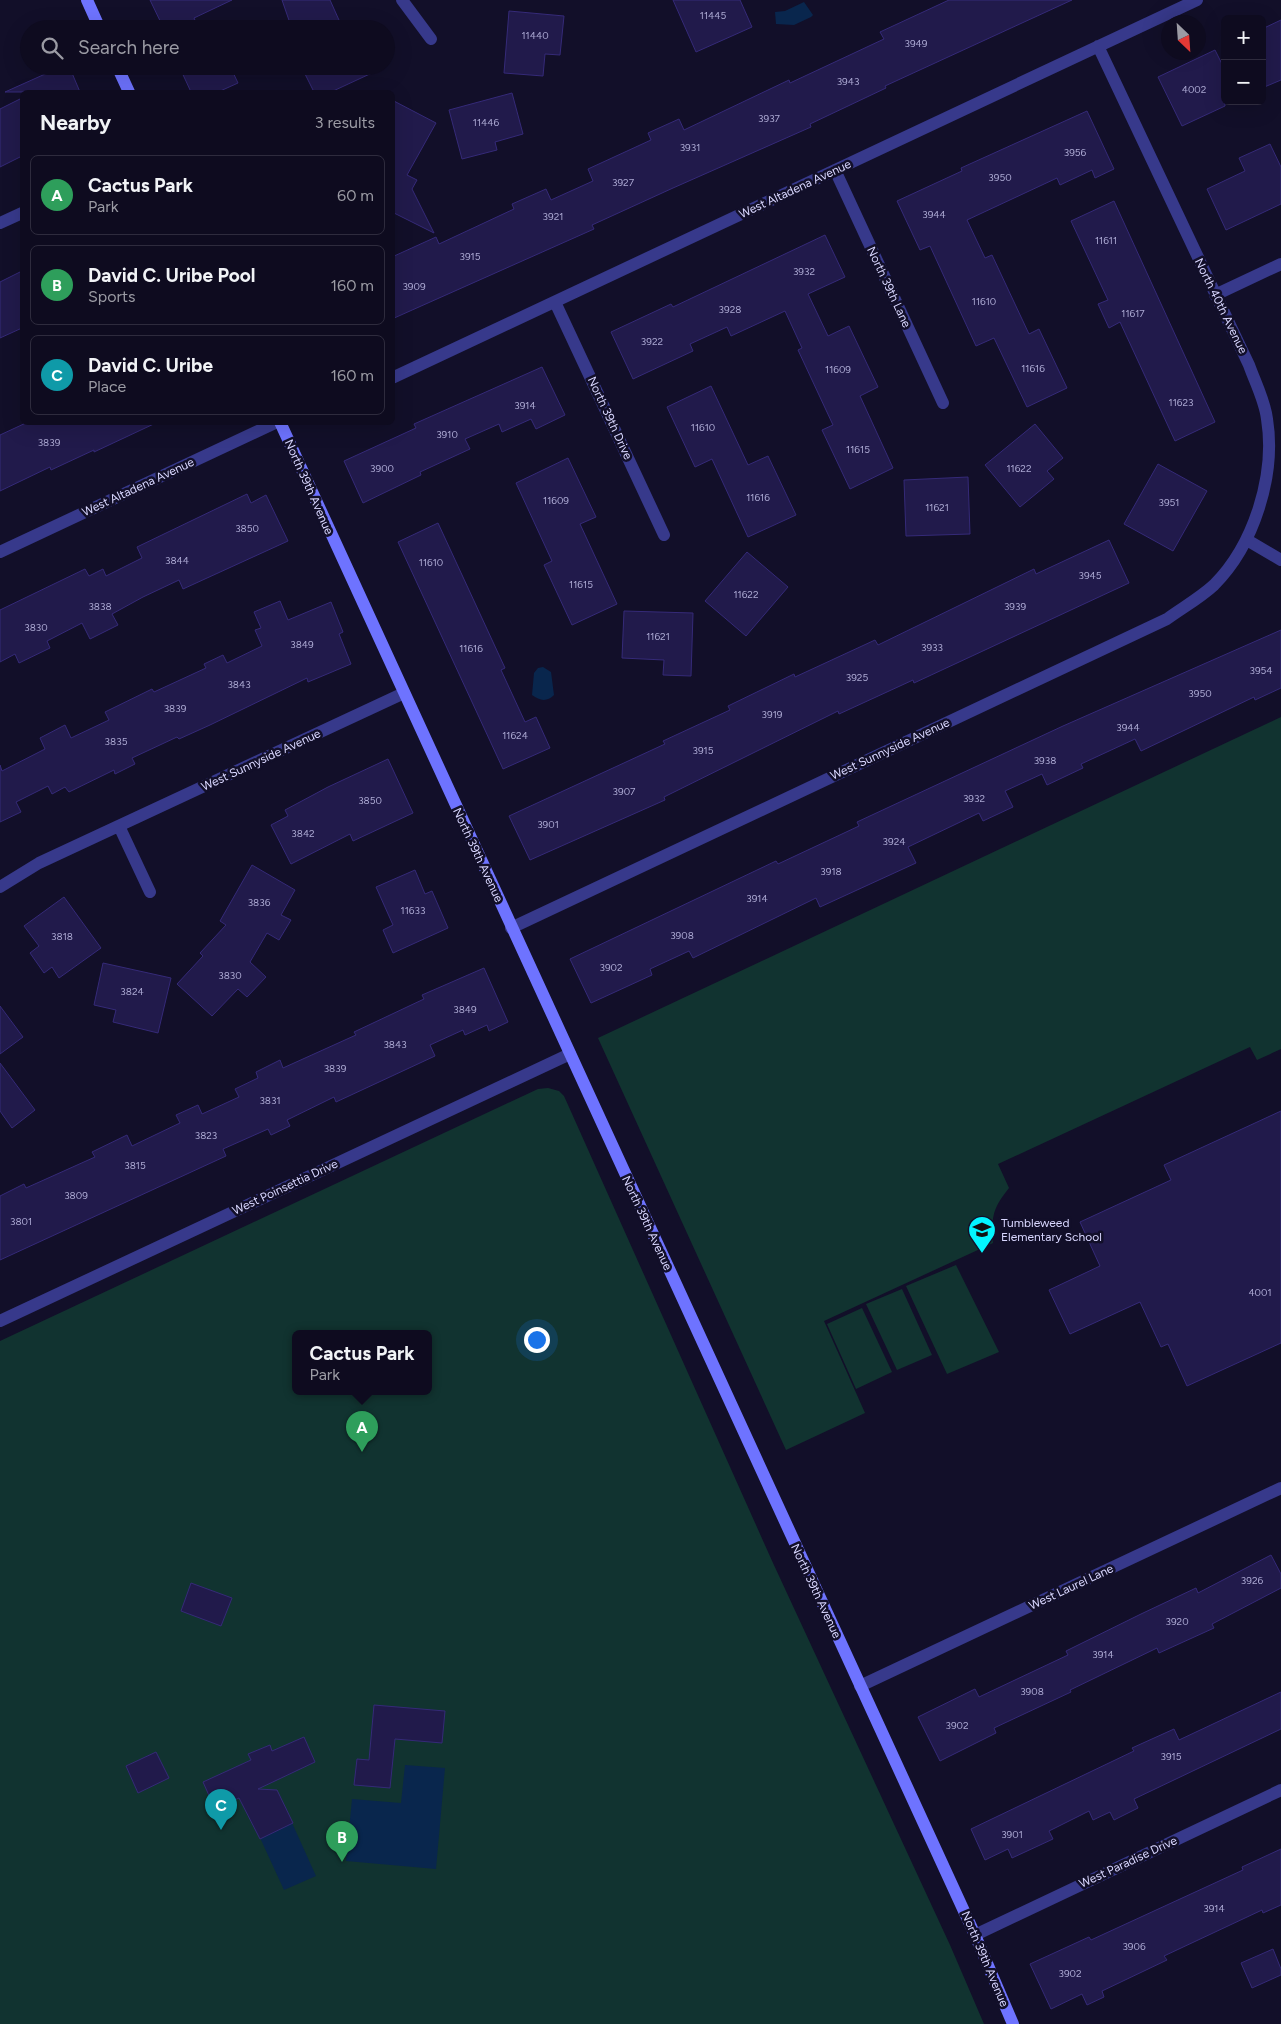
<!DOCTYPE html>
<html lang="en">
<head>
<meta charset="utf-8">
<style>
  :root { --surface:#0e0b1f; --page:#171428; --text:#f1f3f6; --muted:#9b9ba4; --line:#2e2b3d; --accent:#03f5ff }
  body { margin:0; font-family:Figtree,sans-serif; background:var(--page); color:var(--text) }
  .controls { position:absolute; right:15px; top:15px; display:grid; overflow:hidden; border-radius:8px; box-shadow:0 5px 20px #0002 }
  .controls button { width:45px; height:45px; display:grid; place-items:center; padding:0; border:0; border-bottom:1px solid var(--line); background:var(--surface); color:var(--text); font:25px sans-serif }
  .compass { position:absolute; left:1161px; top:15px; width:45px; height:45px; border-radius:50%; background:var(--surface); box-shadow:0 5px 20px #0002; rotate:155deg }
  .you { position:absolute; left:536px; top:1339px; width:18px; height:18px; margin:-12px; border:4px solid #fff; border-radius:50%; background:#1a73e8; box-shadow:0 0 0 8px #1a73e833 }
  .badge { display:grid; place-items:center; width:32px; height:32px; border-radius:50%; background:var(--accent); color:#fff; font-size:16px; font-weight:700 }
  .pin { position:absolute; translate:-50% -41px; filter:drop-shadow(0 1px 2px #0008) }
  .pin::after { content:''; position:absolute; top:26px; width:18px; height:15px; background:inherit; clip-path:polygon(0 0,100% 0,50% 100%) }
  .popup { position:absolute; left:292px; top:1330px; width:140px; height:65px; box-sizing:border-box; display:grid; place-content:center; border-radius:8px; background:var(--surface); filter:drop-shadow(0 1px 4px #0005); font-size:16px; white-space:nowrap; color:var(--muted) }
  .popup b { font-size:19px; color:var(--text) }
  .popup::after { content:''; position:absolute; left:50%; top:100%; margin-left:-10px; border:10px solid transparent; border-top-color:var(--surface) }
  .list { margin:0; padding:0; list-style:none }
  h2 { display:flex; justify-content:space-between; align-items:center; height:65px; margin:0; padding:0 20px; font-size:21px }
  h2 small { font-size:16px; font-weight:400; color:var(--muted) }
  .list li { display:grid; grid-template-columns:32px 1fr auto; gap:15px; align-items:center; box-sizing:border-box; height:80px; margin:0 10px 10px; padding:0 10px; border:1px solid var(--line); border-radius:8px }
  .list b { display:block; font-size:19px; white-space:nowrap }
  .list p { margin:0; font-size:16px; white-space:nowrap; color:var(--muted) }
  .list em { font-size:16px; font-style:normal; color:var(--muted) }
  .icon { flex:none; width:28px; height:28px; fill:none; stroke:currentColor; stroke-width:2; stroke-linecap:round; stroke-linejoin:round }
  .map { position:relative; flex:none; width:1281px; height:2024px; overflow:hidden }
  .search { position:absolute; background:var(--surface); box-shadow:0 5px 20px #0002; left:20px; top:20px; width:375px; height:55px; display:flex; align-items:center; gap:12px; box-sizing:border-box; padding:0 18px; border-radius:28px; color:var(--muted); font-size:19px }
  .panel { position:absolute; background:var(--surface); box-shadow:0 5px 20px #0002; left:20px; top:90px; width:375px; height:335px; border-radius:8px }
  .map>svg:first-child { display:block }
  .green { fill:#113330; fill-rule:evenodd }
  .water { fill:#09264d }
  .building { fill:#211a4b; stroke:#352a78 }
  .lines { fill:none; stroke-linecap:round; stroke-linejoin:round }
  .street { stroke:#37398b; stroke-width:12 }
  .secondary { stroke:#6e73ff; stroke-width:12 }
  .labels { text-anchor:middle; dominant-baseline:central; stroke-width:5; stroke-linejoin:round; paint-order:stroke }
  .number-label { font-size:10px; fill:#aba8d2 }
  .street-label { font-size:12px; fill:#d9d7ff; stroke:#120f29 }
  .poi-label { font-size:12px; fill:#d9d7ff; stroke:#120f29; text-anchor:start }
</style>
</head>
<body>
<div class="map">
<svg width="1281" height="2024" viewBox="0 0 1281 2024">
  <rect width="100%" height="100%" fill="#120f29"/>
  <!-- green -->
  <path class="green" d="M1281,717V1049L1257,1060L1250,1047L998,1164L1009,1188C993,1208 991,1216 993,1243L824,1321L865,1413L786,1450L598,1038Z
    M548,1088L559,1091L564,1096L773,1563L950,1945L984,2024H0V1341L538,1089ZM296,1333H428V1391H296Z
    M956,1265L999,1352L947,1374L906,1286Z
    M902,1289L932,1355L897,1370L866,1304Z
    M862,1308L892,1372L856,1389L827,1324Z"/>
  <!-- water -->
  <path class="water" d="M804,2L813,15L811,17L794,25L776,24L775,12L785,11Z
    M543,667L551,672L554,695C547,702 540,701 532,695L534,673L538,668Z
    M405,1765L445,1768L436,1869L346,1861L352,1799L401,1803Z
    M288,1814L316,1876L284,1890L256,1829Z"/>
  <!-- building -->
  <path class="building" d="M150,0H232L194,18L199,29H164Z
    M282,0H330L343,29H292Z
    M673,0H740L752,27L696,52Z
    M949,0H1072L885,86L886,88L810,124L811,127L673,188L592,225L594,229L392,319V257L436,237L439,244L514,209L512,204L546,189L551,200L593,181L588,169L651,140L648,133L679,119L684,130L789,80L790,83L884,39L880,32Z
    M509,11L564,16L560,55L545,54L543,76L504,73Z
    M1281,20V80L1262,88V29Z
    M1215,50L1225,70V106L1182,126L1158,77Z
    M63,66H69L80,92H5Z
    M179,66H230L238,83L218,92H191Z
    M301,66H387L331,92H314Z
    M512,93L523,134L495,142L497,150L462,159L449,110Z
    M22,98V156L0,167V109Z
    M392,100L436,123L407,175L417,180L412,189L434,233L392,212Z
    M1087,111L1114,169L1095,178L1092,170L1060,185L1057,178L967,220L985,258L992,255L1029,334L1039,329L1067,388L1027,407L994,338L976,346L930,246L920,250L897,201L962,171L961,168Z
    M1270,144L1281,167V204L1226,230L1207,189L1245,171L1239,158Z
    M1114,201L1215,422L1175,441L1120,322L1109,328L1098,304L1108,300L1071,221Z
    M825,235L845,277L808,294L828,336L849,326L878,387L860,396L893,468L850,489L822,430L833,425L798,350L802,348L785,311L731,336L727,327L690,344L693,351L633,379L611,332L671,304L673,307Z
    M22,271V328L0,338V282Z
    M542,367L565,415L536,429L531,419L502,432L499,424L465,439L470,449L420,472L421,475L363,503L344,461L416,428L414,424Z
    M711,386L748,465L768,456L796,515L748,537L712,459L695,467L667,407Z
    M28,422H158L94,452V450L51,470L50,467L0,491V435Z
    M1035,424L1063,458L1047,471L1054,479L1020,507L985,465Z
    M568,458L596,517L580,524L617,604L572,625L544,565L552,561L516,483Z
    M1158,464L1207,491L1173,551L1124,524Z
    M968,477L970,534L906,536L904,480Z
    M247,494L251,503L266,495L288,541L183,589L179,580L143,597L112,614L118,625L90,639L82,623L47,641L50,648L19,663L15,654L0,662V610L85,569L89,576L103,569L106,576L142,558L137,547Z
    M438,523L505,668L501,670L525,722L536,717L550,748L503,769L398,542Z
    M1109,540L1129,583L914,683L913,680L839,714L838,711L664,797L665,800L530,860L509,816L665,744L663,741L730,710L728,706L794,674L795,677L875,640L878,645L1034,569L1036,574Z
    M747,552L788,587L746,636L705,601Z
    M280,601L288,620L331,602L343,632L339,634L351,664L308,682L307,678L210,725L179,739L177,737L132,758L135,764L115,774L114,770L69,792L65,787L52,794L48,786L16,802L21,812L0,822V765L2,771L45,749L40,738L65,725L71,738L109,720L105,712L152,689L154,692L206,668L204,664L223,655L227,663L262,646L255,630L261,628L254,612Z
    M624,611L693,613L691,676L663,675L664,660L622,658Z
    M1281,630V688L1255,700L1254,697L1141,751L1135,739L1081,764L1083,768L1047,785L1042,774L1005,791L1013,807L983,821L979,813L908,847L916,863L820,907L816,898L693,958L689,951L650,969L652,975L591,1003L570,959L776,861L778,864L859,826L857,822L1063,726Z
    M388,759L413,813L353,841L350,834L291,864L271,825L288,816L285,810L328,787Z
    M252,865L295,890L281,915L291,920L279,940L267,933L250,962L266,977L247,997L238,989L212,1016L177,984L203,956L200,953L226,925L220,921Z
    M415,870L425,894L432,891L448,928L393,953L383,930L393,925L376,887Z
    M64,897L101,948L59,978L52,967L44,973L30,953L39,946L24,926Z
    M103,963L171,978L158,1033L113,1022L116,1010L94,1005Z
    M484,968L508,1022L489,1031L487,1025L465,1035L463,1030L430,1045L435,1056L336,1102L334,1097L287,1120L290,1126L271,1135L268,1129L223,1149L226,1156L0,1260V1196L24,1184L26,1188L95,1157L92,1152L127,1135L132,1146L180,1123L176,1115L198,1105L202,1114L239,1097L235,1089L258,1078L256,1072L280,1060L283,1068L356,1035L354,1032L424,999L422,995Z
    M0,1006L23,1037L0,1054Z
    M0,1063L35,1110L12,1128L0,1111Z
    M1281,1111V1343L1187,1386L1168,1344L1161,1347L1140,1302L1070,1334L1049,1290L1100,1266L1080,1222L1171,1180L1164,1165Z
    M1271,1555L1281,1574V1588L1212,1624L1214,1628L1159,1653L1157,1648L1070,1690L1071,1692L994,1728L996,1733L940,1761L918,1717L975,1689L979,1697L1068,1655L1066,1651L1141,1614L1196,1588L1198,1593Z
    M191,1583L232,1598L221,1626L181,1611Z
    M1281,1692V1729L1134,1799L1138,1808L1114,1820L1110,1812L1093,1820L1089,1811L1049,1831L1053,1839L1012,1858L1008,1849L985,1860L971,1829L1134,1751L1132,1748L1174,1729L1179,1740Z
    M374,1705L445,1711L442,1743L395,1739L390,1788L354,1785L357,1759L369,1760Z
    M304,1737L315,1762L258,1789L277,1790L293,1823L260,1839L239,1798L215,1809L203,1782L251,1760L248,1754L270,1745L272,1751Z
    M156,1752L169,1778L138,1793L126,1766Z
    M1281,1849V1905L1263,1913L1262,1910L1164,1956L1167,1960L1102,1991L1104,1997L1087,2005L1082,1994L1051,2009L1030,1964L1089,1937L1091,1940L1243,1870L1242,1867Z
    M1273,1949L1281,1969V1975L1252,1988L1241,1963Z"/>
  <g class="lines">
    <!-- street -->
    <path class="street" d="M402,0L431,39
      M835,170L943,403
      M0,223L22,213
      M1215,295L1281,264
      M555,302L664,535
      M392,378L1197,0
      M1247,540L1281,560
      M0,552L277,422
      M119,826L150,892
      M0,887L39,863L404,693
      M511,928L1167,619C1182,608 1200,598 1214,585C1254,545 1276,475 1267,419C1265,401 1255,382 1249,365L1098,46
      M0,1321L570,1054
      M860,1686L1281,1488
      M975,1935L1281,1790"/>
    <!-- secondary -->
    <path class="secondary" d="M87,0L100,29
      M117,66L129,92
      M280,422L975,1935L1013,2024"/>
  </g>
  <!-- icons -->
  <defs>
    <symbol id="school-pin" viewBox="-11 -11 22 30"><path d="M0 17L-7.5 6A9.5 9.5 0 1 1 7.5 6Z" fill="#03f5ff" stroke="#120f29"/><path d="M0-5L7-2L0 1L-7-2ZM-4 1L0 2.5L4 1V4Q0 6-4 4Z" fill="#111"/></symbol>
  </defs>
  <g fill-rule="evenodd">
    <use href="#school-pin" x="966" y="1214" width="32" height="43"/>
  </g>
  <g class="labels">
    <!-- number labels -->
    <g class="number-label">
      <text x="713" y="15">11445</text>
      <text x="535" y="35">11440</text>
      <text x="916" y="43">3949</text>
      <text x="848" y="81">3943</text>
      <text x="1194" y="89">4002</text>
      <text x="769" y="118">3937</text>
      <text x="486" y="122">11446</text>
      <text x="690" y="147">3931</text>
      <text x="1075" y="152">3956</text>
      <text x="1000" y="177">3950</text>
      <text x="623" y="182">3927</text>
      <text x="934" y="214">3944</text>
      <text x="553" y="216">3921</text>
      <text x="1106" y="240">11611</text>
      <text x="470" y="256">3915</text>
      <text x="804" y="271">3932</text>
      <text x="414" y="286">3909</text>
      <text x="984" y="301">11610</text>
      <text x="730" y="309">3928</text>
      <text x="1133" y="313">11617</text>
      <text x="652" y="341">3922</text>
      <text x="1033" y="368">11616</text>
      <text x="838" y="369">11609</text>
      <text x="1181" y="402">11623</text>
      <text x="525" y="405">3914</text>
      <text x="703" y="427">11610</text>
      <text x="447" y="434">3910</text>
      <text x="49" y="442">3839</text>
      <text x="858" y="449">11615</text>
      <text x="382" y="468">3900</text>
      <text x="1019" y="468">11622</text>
      <text x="758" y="497">11616</text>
      <text x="556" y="500">11609</text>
      <text x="1169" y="502">3951</text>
      <text x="937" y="507">11621</text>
      <text x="247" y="528">3850</text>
      <text x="177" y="560">3844</text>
      <text x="431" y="562">11610</text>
      <text x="1090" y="575">3945</text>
      <text x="581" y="584">11615</text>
      <text x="746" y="594">11622</text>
      <text x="100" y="606">3838</text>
      <text x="1015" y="606">3939</text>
      <text x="36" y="627">3830</text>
      <text x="658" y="636">11621</text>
      <text x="302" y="644">3849</text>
      <text x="932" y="647">3933</text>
      <text x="471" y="648">11616</text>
      <text x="1261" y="670">3954</text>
      <text x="857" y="677">3925</text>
      <text x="239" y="684">3843</text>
      <text x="1200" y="693">3950</text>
      <text x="175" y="708">3839</text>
      <text x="772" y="714">3919</text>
      <text x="1128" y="727">3944</text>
      <text x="515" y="735">11624</text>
      <text x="116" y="741">3835</text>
      <text x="703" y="750">3915</text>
      <text x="1045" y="760">3938</text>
      <text x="624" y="791">3907</text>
      <text x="974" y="798">3932</text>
      <text x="370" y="800">3850</text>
      <text x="548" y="824">3901</text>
      <text x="303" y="833">3842</text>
      <text x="894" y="841">3924</text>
      <text x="831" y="871">3918</text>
      <text x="757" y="898">3914</text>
      <text x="259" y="902">3836</text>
      <text x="413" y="910">11633</text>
      <text x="682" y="935">3908</text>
      <text x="62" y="936">3818</text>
      <text x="611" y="967">3902</text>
      <text x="230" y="975">3830</text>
      <text x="132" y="991">3824</text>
      <text x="465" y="1009">3849</text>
      <text x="395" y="1044">3843</text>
      <text x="335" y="1068">3839</text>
      <text x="270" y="1100">3831</text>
      <text x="206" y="1135">3823</text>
      <text x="135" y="1165">3815</text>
      <text x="76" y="1195">3809</text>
      <text x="21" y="1221">3801</text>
      <text x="1260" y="1292">4001</text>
      <text x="1252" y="1580">3926</text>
      <text x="1177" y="1621">3920</text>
      <text x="1103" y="1654">3914</text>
      <text x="1032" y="1691">3908</text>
      <text x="957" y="1725">3902</text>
      <text x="1171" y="1756">3915</text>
      <text x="1012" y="1834">3901</text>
      <text x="1214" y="1908">3914</text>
      <text x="1134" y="1946">3906</text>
      <text x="1070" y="1973">3902</text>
    </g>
    <!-- street labels -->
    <g class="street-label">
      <text transform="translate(795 189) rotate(-25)">West Altadena Avenue</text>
      <text transform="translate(889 287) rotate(65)">North 39th Lane</text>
      <text transform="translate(1221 306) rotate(64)">North 40th Avenue</text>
      <text transform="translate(610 418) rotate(65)">North 39th Drive</text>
      <text transform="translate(138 487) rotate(-25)">West Altadena Avenue</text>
      <text transform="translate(309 487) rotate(66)">North 39th Avenue</text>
      <text transform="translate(890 749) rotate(-25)">West Sunnyside Avenue</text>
      <text transform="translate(261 760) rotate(-25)">West Sunnyside Avenue</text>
      <text transform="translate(478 855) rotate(65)">North 39th Avenue</text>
      <text transform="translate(285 1187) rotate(-25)">West Poinsettia Drive</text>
      <text transform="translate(647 1223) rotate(65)">North 39th Avenue</text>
      <text transform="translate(1071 1587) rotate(-25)">West Laurel Lane</text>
      <text transform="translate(816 1591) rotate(65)">North 39th Avenue</text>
      <text transform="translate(1128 1862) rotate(-25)">West Paradise Drive</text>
      <text transform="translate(985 1959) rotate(67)">North 39th Avenue</text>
    </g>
    <!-- poi labels -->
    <g class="poi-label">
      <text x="1001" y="1223">Tumbleweed<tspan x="1001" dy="14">Elementary School</tspan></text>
    </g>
  </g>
</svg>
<div class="controls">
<button>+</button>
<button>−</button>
</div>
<svg class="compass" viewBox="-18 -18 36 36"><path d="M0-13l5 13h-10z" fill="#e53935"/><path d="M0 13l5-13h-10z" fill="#9b9ba4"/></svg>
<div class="you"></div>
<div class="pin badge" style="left:362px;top:1452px;background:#2e9e5b">A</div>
<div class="popup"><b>Cactus Park</b>Park</div>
<div class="pin badge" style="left:342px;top:1862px;background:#2e9e5b">B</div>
<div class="pin badge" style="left:221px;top:1830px;background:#0f9aa8">C</div>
<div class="search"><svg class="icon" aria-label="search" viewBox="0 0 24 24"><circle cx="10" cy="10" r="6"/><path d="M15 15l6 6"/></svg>Search here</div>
<section class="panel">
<h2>Nearby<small>3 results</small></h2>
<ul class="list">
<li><span class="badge" style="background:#2e9e5b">A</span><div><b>Cactus Park</b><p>Park</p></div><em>60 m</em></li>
<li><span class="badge" style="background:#2e9e5b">B</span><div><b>David C. Uribe Pool</b><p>Sports</p></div><em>160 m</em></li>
<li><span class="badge" style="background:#0f9aa8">C</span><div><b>David C. Uribe</b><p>Place</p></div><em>160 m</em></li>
</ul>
</section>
</div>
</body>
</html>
